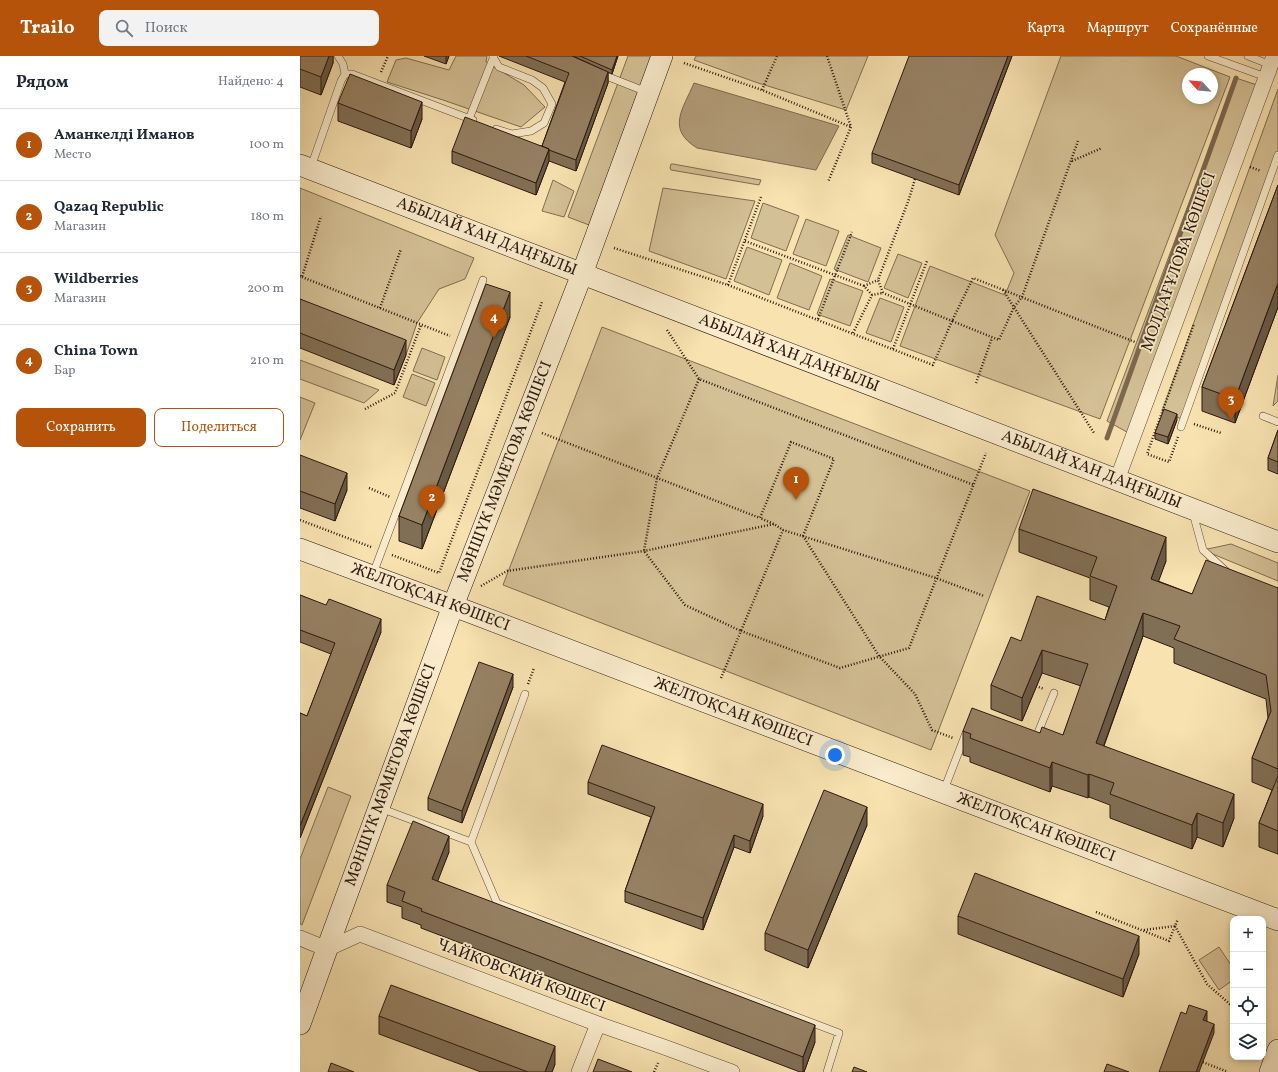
<!DOCTYPE html>
<html lang="ru">
<head>
<meta charset="utf-8">
<style>
  :root { --surface:#fff; --page:#f2f2f3; --text:#1f2937; --muted:#747a83; --line:#e0e1e3; --accent:#b45309 }
  body { margin:0; font-family:Vollkorn,serif; background:var(--page); color:var(--text) }
  .controls { position:absolute; right:12px; bottom:12px; display:grid; overflow:hidden; border-radius:8px; box-shadow:0 2px 6px #0003 }
  .controls button { width:36px; height:36px; display:grid; place-items:center; padding:0; border:0; border-bottom:1px solid var(--line); background:var(--surface); color:var(--text); font:20px sans-serif }
  .compass { position:absolute; left:882px; top:12px; width:36px; height:36px; border-radius:50%; background:var(--surface); box-shadow:0 2px 6px #0003; rotate:296deg }
  .you { position:absolute; left:535px; top:699px; width:14px; height:14px; margin:-10px; border:3px solid #fff; border-radius:50%; background:#1a73e8; box-shadow:0 0 0 6px #1a73e833 }
  .badge { display:grid; place-items:center; width:26px; height:26px; border-radius:50%; background:var(--accent); color:#fff; font-size:13px; font-weight:700 }
  .pin { position:absolute; translate:-50% -33px; filter:drop-shadow(0 1px 2px #0008) }
  .pin::after { content:''; position:absolute; top:21px; width:14px; height:12px; background:inherit; clip-path:polygon(0 0,100% 0,50% 100%) }
  .list { margin:0; padding:0; list-style:none }
  h2 { display:flex; justify-content:space-between; align-items:center; height:52px; margin:0; padding:0 16px; font-size:17px }
  h2 small { font-size:13px; font-weight:400; color:var(--muted) }
  .list li { display:grid; grid-template-columns:26px 1fr auto; gap:12px; align-items:center; box-sizing:border-box; height:72px; padding:0 16px; border-top:1px solid var(--line) }
  .list b { display:block; font-size:15px; white-space:nowrap }
  .list p { margin:0; font-size:13px; white-space:nowrap; color:var(--muted) }
  .list em { font-size:13px; font-style:normal; color:var(--muted) }
  .actions { display:flex; gap:8px; padding:12px 16px }
  .actions a { flex:1; padding:9px 0; border:1px solid var(--accent); border-radius:8px; text-align:center; font-size:14px; color:var(--accent) }
  .actions .main { background:var(--accent); color:#fff }
  .icon { flex:none; width:22px; height:22px; fill:none; stroke:currentColor; stroke-width:2; stroke-linecap:round; stroke-linejoin:round }
  .map { position:relative; flex:none; width:978px; height:1016px; overflow:hidden }
  header { display:flex; align-items:center; gap:24px; box-sizing:border-box; height:56px; padding:0 20px; background:var(--accent); color:#fff }
  header strong { font-size:19px }
  nav { display:flex; gap:22px; margin-inline-start:auto; font-size:14px }
  .search { width:280px; height:36px; background:var(--page); display:flex; align-items:center; gap:10px; box-sizing:border-box; padding:0 14px; border-radius:8px; color:var(--muted); font-size:15px }
  main { display:flex }
  aside { flex:1; background:var(--surface) }
  .map>svg:first-child { display:block }
  .green { fill:#d4c095; stroke:#806c52; fill-rule:evenodd }
  .water { fill:#b29d79; stroke:#7c684f }
  .lines { fill:none; stroke-linecap:round; stroke-linejoin:round }
  .stream { stroke:#7c684f; stroke-width:5 }
  .lane-casing { stroke:#5f4a37; stroke-width:8 }
  .street-casing { stroke:#5f4a37; stroke-width:16 }
  .secondary-casing { stroke:#2c180f; stroke-width:22 }
  .path { stroke:#2c180f; stroke-width:2.5; stroke-dasharray:1 2; stroke-linecap:butt }
  .lane { stroke:#faeccc; stroke-width:7 }
  .street { stroke:#faeccc; stroke-width:15 }
  .secondary { stroke:#faeccc; stroke-width:21 }
  .wall { fill:#816f55; stroke:#2c180f }
  .shaded-wall { fill:#695a45; stroke:#2c180f }
  .building { fill:#968163; stroke:#2c180f }
  .labels { text-anchor:middle; dominant-baseline:central; stroke-width:3.5; stroke-linejoin:round; paint-order:stroke }
  .street-label { font-size:16px; fill:#2c180f; stroke:#faeccc }
</style>
</head>
<body>
<header>
<strong>Trailo</strong>
<div class="search"><svg class="icon" aria-label="search" viewBox="0 0 24 24"><circle cx="10" cy="10" r="6"/><path d="M15 15l6 6"/></svg>Поиск</div>
<nav><a>Карта</a><a>Маршрут</a><a>Сохранённые</a></nav>
</header>
<main>
<aside>
<h2>Рядом<small>Найдено: 4</small></h2>
<ul class="list">
<li><span class="badge">1</span><div><b>Аманкелді Иманов</b><p>Место</p></div><em>100 m</em></li>
<li><span class="badge">2</span><div><b>Qazaq Republic</b><p>Магазин</p></div><em>180 m</em></li>
<li><span class="badge">3</span><div><b>Wildberries</b><p>Магазин</p></div><em>200 m</em></li>
<li><span class="badge">4</span><div><b>China Town</b><p>Бар</p></div><em>210 m</em></li>
</ul>
<div class="actions"><a class="main">Сохранить</a><a>Поделиться</a></div>
</aside>
<div class="map">
<svg width="978" height="1016" viewBox="0 0 978 1016">
  <rect width="100%" height="100%" fill="#f7e2b0"/>
  <filter id="stains"><feTurbulence type="fractalNoise" baseFrequency=".005" numOctaves="4"/><feColorMatrix values="0 0 0 0 .2 0 0 0 0 .09 0 0 0 0 .02 0 0 0 .5 -.17"/></filter>
  <radialGradient id="worn" r=".72"><stop offset=".6" stop-color="#630" stop-opacity="0"/><stop offset="1" stop-color="#630" stop-opacity=".3"/></radialGradient>
  <!-- green -->
  <path class="green" d="M156,0H187L186,6L224,29L245,51L221,71L143,44L87,26L96,4L106,2L149,14Z
    M328,0H351L289,169L268,161Z
    M396,0H568L546,54L458,27L394,4Z
    M761,0H876L930,21L800,363L600,290L630,210L705,239L714,217L695,179ZM888,18H912V42H888Z
    M936,22L963,31L834,380L807,365Z
    M978,33V99L884,364L862,355Z
    M371,108H373L461,124L459,129L371,114L370,112Z
    M253,124L274,135L264,161L242,155Z
    M0,132L174,202L165,223L139,233L117,267L106,299L0,258Z
    M363,132L455,145L426,223L349,195Z
    M463,147L499,160L486,195L451,182Z
    M506,163L539,175L526,210L493,198Z
    M548,179L581,192L568,226L534,213Z
    M447,191L482,204L469,239L434,225Z
    M598,198L622,207L608,242L584,232Z
    M490,207L522,220L509,254L477,242Z
    M530,223L563,235L550,270L517,258Z
    M580,242L604,251L591,286L566,277Z
    M302,271L730,435L631,694L203,529Z
    M122,292L145,301L137,324L113,315Z
    M0,304L79,334L64,347L0,323Z
    M112,318L135,327L126,350L103,341Z
    M978,319V345L973,350Z
    M0,341L15,347L0,384Z
    M931,488L978,507V525L903,494Z
    M28,731L51,740L2,869L0,868V803Z
    M919,891L933,912V924L919,934L899,904Z"/>
  <!-- water -->
  <path class="water" d="M394,27L539,70L516,114L397,92C366,73 383,53 394,27Z"/>
  <g class="lines">
    <!-- stream -->
    <path class="stream" d="M807,382L936,22"/>
    <defs>
      <path id="lane" d="M38,0L43,8L45,18
        M908,0L966,21
        M948,0L971,9
        M193,1L199,11L232,24L243,32L252,48L244,67L231,75L212,78L196,73
        M301,18L347,36
        M169,63L194,0
        M11,111L41,25L45,18H52L173,64
        M963,360L978,366
        M881,371L978,99
        M893,457L903,494L926,515
        M73,518L183,224
        M735,684L754,637
        M644,734L666,677
        M80,752L171,786L197,847L539,977L527,1016
        M171,786L225,638"/>
      <path id="street" d="M817,424L974,0
        M0,882L27,893L60,878L298,968L364,991L432,1016
        M279,1016L298,968"/>
      <g id="secondary">
        <path id="s1" d="M0,109L978,486"/>
        <path id="s2" d="M0,493L172,557L978,864"/>
        <path id="s3" d="M0,968L27,893L153,550L282,218L362,0"/>
        <path d="M970,1016L978,994"/>
      </g>
    </defs>
    <!-- lane casing -->
    <use href="#lane" class="lane-casing"/>
    <!-- street casing -->
    <use href="#street" class="street-casing"/>
    <!-- secondary casing -->
    <use href="#secondary" class="secondary-casing"/>
    <!-- path -->
    <path class="path" d="M527,0L551,71L528,126
      M384,7L462,34L551,71
      M81,16L88,0
      M462,34L477,0
      M778,85L722,241L714,251L699,284L652,265L673,222C727,243 781,265 835,286
      M772,105L802,92
      M950,111L961,115
      M445,185L564,230
      M314,192L428,229L633,309L652,265L583,237
      M0,220L2,221L21,160
      M2,221L150,280
      M428,229L461,141
      M703,234L794,377
      M572,239L564,230L578,224
      M80,252L101,193
      M518,263L552,176
      M367,274L399,323L674,429
      M553,277L572,239L583,237L578,224L609,143L615,123
      M593,293L627,205
      M399,323L357,422L344,495L385,549L441,575L483,474
      M676,327L692,282
      M65,353L95,337L121,269
      M894,368L921,377
      M242,377L460,462
      M878,381L869,406L847,398L894,268
      M69,432L90,441
      M0,464L71,491
      M503,480L534,403L491,386L460,462L474,468L483,474L636,522L684,540
      M503,480L579,600L615,638L632,674L653,682
      M92,499L139,517L242,246
      M181,530L207,515L344,495L474,468
      M421,622L441,575L540,612L609,592L686,397
      M228,628L234,612
      M736,630L744,633
      M796,856L869,885L875,870
      M875,870L907,928L933,951
      M844,874L875,870L878,863
      M900,1005L928,1016
      M354,1016L359,1005"/>
    <!-- lane -->
    <use href="#lane" class="lane"/>
    <!-- street -->
    <use href="#street" class="street"/>
    <!-- secondary -->
    <use href="#secondary" class="secondary"/>
  </g>
  <!-- wall -->
  <path class="wall" d="M0,0H33V7L21,39L0,31Z
    M124,0H149L146,8Z
    M199,0H272L303,14L273,0H318L312,18L308,16V27L276,115L249,105L236,139L152,107V95L242,90L265,26Z
    M712,0L659,139L572,107V97Z
    M38,47L122,63L111,92L38,65Z
    M978,129V251L935,367L902,355V331Z
    M0,243L106,299L94,329L0,292Z
    M210,261L122,493L99,485V460Z
    M877,364L868,388L855,383V377Z
    M978,374V418L968,414V402Z
    M0,399L47,434L35,465L0,452Z
    M719,473L866,505L858,525L892,538L978,532V798L959,791V767L972,734L952,726V702L968,662L966,643L874,607V592L843,580L804,690L934,762L923,791L897,781L892,793L810,762V749L789,741L788,742L752,730L750,736L670,706V701L663,699V675L740,677L763,679L781,630L742,617L722,665L691,653V629L721,585L805,564L809,551L790,544V522L719,496Z
    M0,539L81,576L0,782V657L7,660L31,598L0,586Z
    M213,631L162,767L128,754V742Z
    M288,726L463,760L450,797L434,791L403,874L325,846V835L351,761L288,738Z
    M567,769L508,912L465,894V877Z
    M149,796L137,825L515,986L504,1016H500L121,872V869L102,862V851L87,846V829Z
    M658,860L839,898L823,941L658,878Z
    M79,960L255,1008L252,1016H181L79,978Z"/>
  <!-- shaded-wall -->
  <path class="shaded-wall" d="M29,0H33V7L21,39V21Z
    M146,0H149L146,8Z
    M317,0H318L312,18V14Z
    M708,0H712L659,139V129Z
    M308,16V27L276,115V104Z
    M122,46V63L111,92V75Z
    M249,93V105L236,139V127Z
    M978,227V251L935,367V343Z
    M210,236V261L122,493V469Z
    M106,284V299L94,329V314Z
    M877,358V364L868,388V381Z
    M47,417V434L35,465V448Z
    M866,481V505L851,546V523Z
    M843,557V580L796,711V687Z
    M81,563V576L0,782V770Z
    M742,594V617L722,665V642Z
    M213,618V631L162,767V755Z
    M752,706V730L750,736V712Z
    M789,718V741L788,742V719Z
    M934,738V762L923,791V767Z
    M463,748V760L450,797V785Z
    M567,751V769L508,912V894Z
    M897,757V781L892,793V769Z
    M434,779V791L403,874V862Z
    M149,780V796L132,840V823Z
    M839,880V898L823,941V923Z
    M907,955V965L903,973V964Z
    M914,968V977L899,1016H896Z
    M515,969V986L504,1016H503V1001Z
    M255,990V1008L252,1016H245Z"/>
  <!-- building -->
  <path class="building" d="M0,0H29L21,21L0,13Z
    M226,0H272L308,16L276,104L249,94V93L242,90L269,17Z
    M280,0H317L312,14Z
    M609,0H708L659,129L572,97Z
    M50,18L122,46L111,75L38,47Z
    M165,61L249,93L236,127L152,95Z
    M978,129V227L935,343L902,331Z
    M186,228L210,236L122,469L99,460Z
    M0,243L106,284L94,314L0,277Z
    M864,353L877,358L868,381L855,377Z
    M978,374V406L968,402Z
    M0,399L47,417L35,448L0,435Z
    M733,433L866,481L851,523L892,538L906,504L978,532V713L952,702L971,655L966,619L874,583L880,570L843,557L796,687L934,738L923,767L897,757L892,769L810,738L814,727L789,718L788,719L752,706L750,712L670,682L671,678L663,675L672,652L740,677L742,671L763,679L788,608L742,594L722,642L691,629L711,581L721,585L737,540L805,564L817,530L790,520L797,501L719,473Z
    M0,539L26,549L29,543L81,563L0,770V657L7,660L35,587L0,574Z
    M179,606L213,618L162,755L128,742Z
    M302,689L463,748L450,785L434,779L403,862L325,835L355,751L288,726Z
    M978,720V775L959,767Z
    M524,734L567,751L508,894L465,877Z
    M113,765L149,780L132,823L515,969L503,1001L121,855L122,853L102,845L105,836L87,829Z
    M675,817L839,880L823,923L658,860Z
    M91,929L255,990L245,1016H228L79,960Z
    M889,949L907,955L903,964L914,968L896,1016H859L881,956L886,958Z
    M298,1003L332,1016H293Z
    M31,1007L54,1016H28Z
    M807,1008L829,1016H804Z
    M554,1011L567,1016H552Z"/>
  <g class="labels">
    <!-- street labels -->
    <g class="street-label">
      <text stroke="none"><textPath href="#s1" startOffset="200">АБЫЛАЙ ХАН ДАҢҒЫЛЫ</textPath></text>
      <text transform="translate(879 206) rotate(-70)">МОЛДАҒҰЛОВА КӨШЕСІ</text>
      <text stroke="none"><textPath href="#s1" startOffset="524">АБЫЛАЙ ХАН ДАҢҒЫЛЫ</textPath></text>
      <text stroke="none"><textPath href="#s1" startOffset="848">АБЫЛАЙ ХАН ДАҢҒЫЛЫ</textPath></text>
      <text stroke="none"><textPath href="#s3" startOffset="589">МӘНШҮК МӘМЕТОВА КӨШЕСІ</textPath></text>
      <text stroke="none"><textPath href="#s2" startOffset="139">ЖЕЛТОҚСАН КӨШЕСІ</textPath></text>
      <text stroke="none"><textPath href="#s2" startOffset="463">ЖЕЛТОҚСАН КӨШЕСІ</textPath></text>
      <text stroke="none"><textPath href="#s3" startOffset="265">МӘНШҮК МӘМЕТОВА КӨШЕСІ</textPath></text>
      <text stroke="none"><textPath href="#s2" startOffset="787">ЖЕЛТОҚСАН КӨШЕСІ</textPath></text>
      <text transform="translate(221 920) rotate(21)">ЧАЙКОВСКИЙ КӨШЕСІ</text>
    </g>
  </g>
  <rect width="100%" height="100%" filter="url(#stains)"/>
  <rect width="100%" height="100%" fill="url(#worn)"/>
</svg>
<div class="controls">
<button>+</button>
<button>−</button>
<button><svg class="icon" aria-label="locate" viewBox="0 0 24 24"><circle cx="12" cy="12" r="6"/><path d="M12 2v4M12 18v4M2 12h4M18 12h4"/></svg></button>
<button><svg class="icon" aria-label="layers" viewBox="0 0 24 24"><path d="M12 4l9 5-9 5-9-5zM3 14l9 5 9-5"/></svg></button>
</div>
<svg class="compass" viewBox="-18 -18 36 36"><path d="M0-13l5 13h-10z" fill="#e53935"/><path d="M0 13l5-13h-10z" fill="#747a83"/></svg>
<div class="you"></div>
<div class="pin badge" style="left:496px;top:444px">1</div>
<div class="pin badge" style="left:132px;top:462px">2</div>
<div class="pin badge" style="left:931px;top:364px">3</div>
<div class="pin badge" style="left:194px;top:282px">4</div>
</div>
</main>
</body>
</html>
